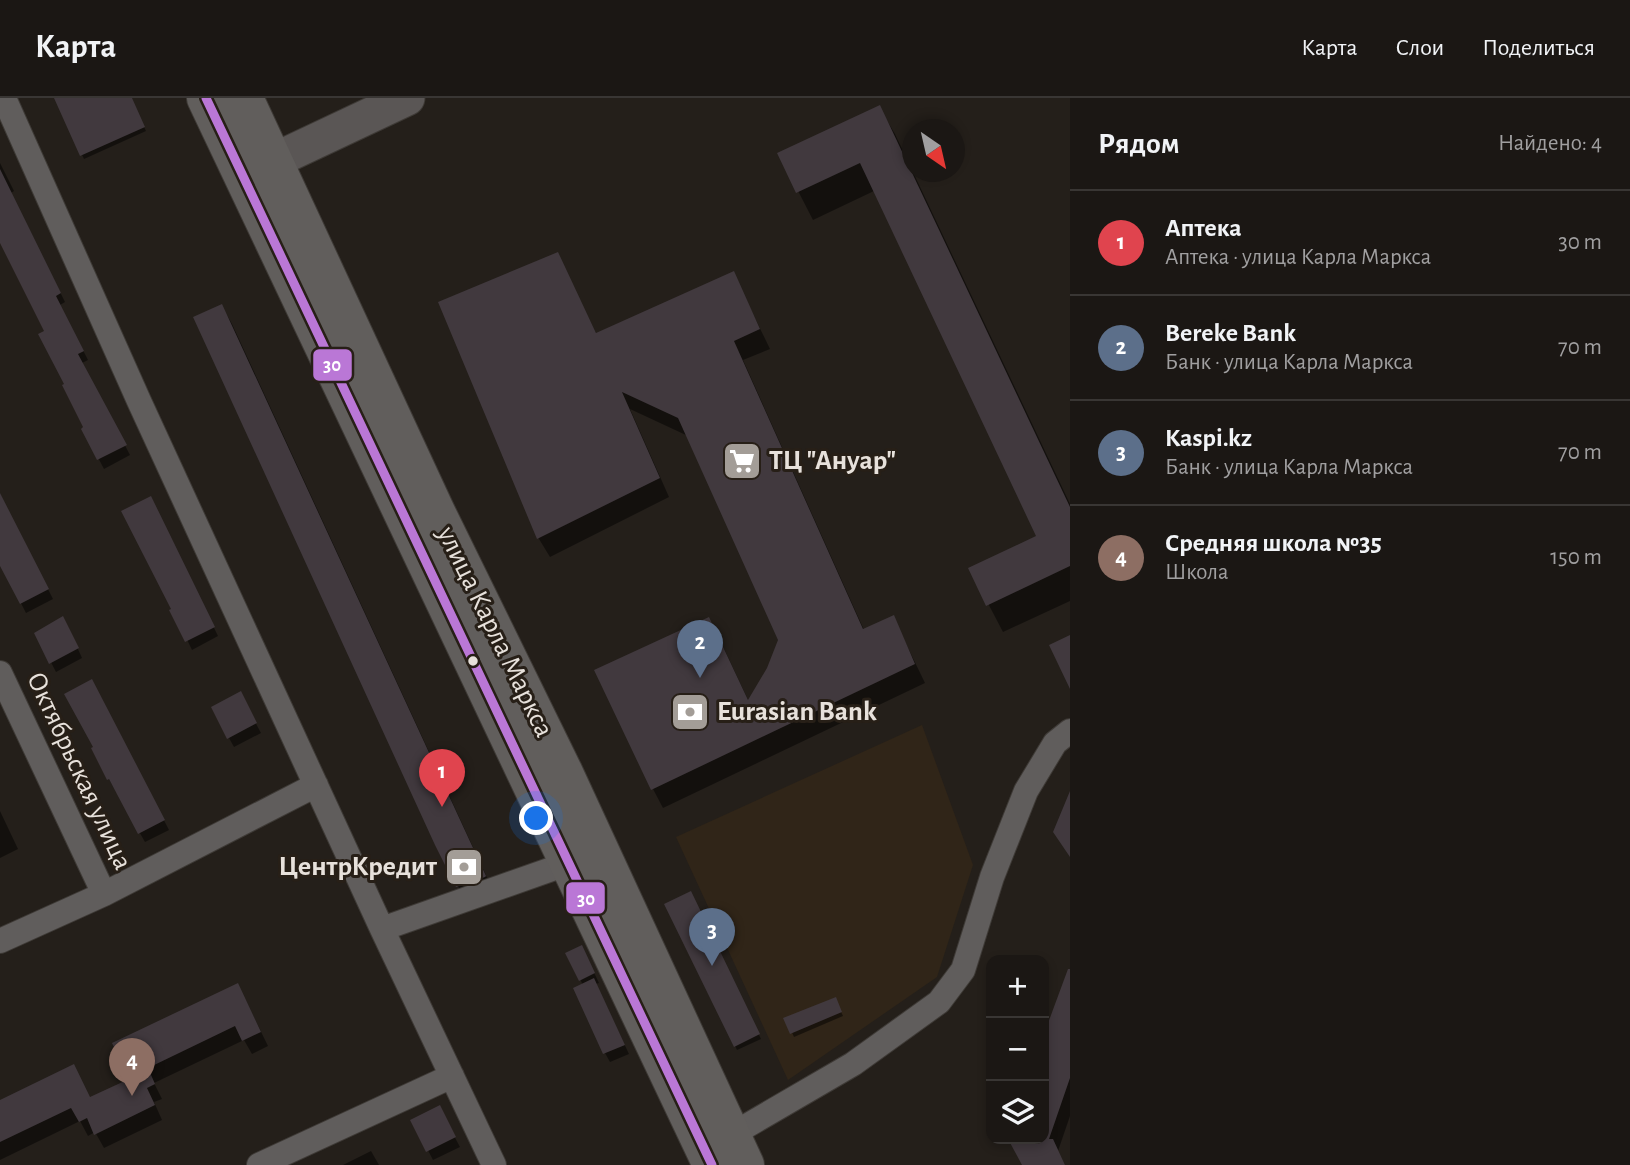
<!DOCTYPE html>
<html lang="ru">
<head>
<meta charset="utf-8">
<style>
  :root { --surface:#1b1714; --page:#282422; --text:#f1f3f6; --muted:#a09fa0; --line:#393634; --accent:#ea580c }
  body { margin:0; font-family:"Alegreya Sans",sans-serif; background:var(--page); color:var(--text) }
  .controls { position:absolute; right:21px; bottom:21px; display:grid; overflow:hidden; border-radius:14px; box-shadow:0 4px 10px #0003 }
  .controls button { width:63px; height:63px; display:grid; place-items:center; padding:0; border:0; border-bottom:2px solid var(--line); background:var(--surface); color:var(--text); font:35px sans-serif }
  .compass { position:absolute; left:902px; top:21px; width:63px; height:63px; border-radius:50%; background:var(--surface); box-shadow:0 4px 10px #0003; rotate:146deg }
  .you { position:absolute; left:537px; top:721px; width:24px; height:24px; margin:-18px; border:5px solid #fff; border-radius:50%; background:#1a73e8; box-shadow:0 0 0 10px #1a73e833 }
  .badge { display:grid; place-items:center; width:46px; height:46px; border-radius:50%; background:var(--accent); color:#fff; font-size:23px; font-weight:700 }
  .pin { position:absolute; translate:-50% -58px; filter:drop-shadow(0 2px 4px #0008) }
  .pin::after { content:''; position:absolute; top:37px; width:24px; height:21px; background:inherit; clip-path:polygon(0 0,100% 0,50% 100%) }
  .list { margin:0; padding:0; list-style:none }
  h2 { display:flex; justify-content:space-between; align-items:center; height:91px; margin:0; padding:0 28px; font-size:30px }
  h2 small { font-size:23px; font-weight:400; color:var(--muted) }
  .list li { display:grid; grid-template-columns:46px 1fr auto; gap:21px; align-items:center; box-sizing:border-box; height:105px; padding:0 28px; border-top:2px solid var(--line) }
  .list b { display:block; font-size:26px; white-space:nowrap }
  .list p { margin:0; font-size:23px; white-space:nowrap; color:var(--muted) }
  .list em { font-size:23px; font-style:normal; color:var(--muted) }
  .icon { flex:none; width:38px; height:38px; fill:none; stroke:currentColor; stroke-width:2; stroke-linecap:round; stroke-linejoin:round }
  .map { position:relative; flex:none; width:1070px; height:1067px; overflow:hidden }
  header { display:flex; align-items:center; gap:42px; box-sizing:border-box; height:98px; padding:0 35px; background:var(--surface); border-bottom:2px solid var(--line) }
  header strong { font-size:33px }
  nav { display:flex; gap:38px; margin-inline-start:auto; font-size:24px }
  main { display:flex }
  aside { flex:1; background:var(--surface) }
  .map>svg:first-child { display:block }
  .built { fill:#302518 }
  .shadow { fill:#0007 }
  .building { fill:#41393e }
  .lines { fill:none; stroke-linecap:round; stroke-linejoin:round }
  .street-casing { stroke:#3e3a36; stroke-width:26 }
  .secondary-casing { stroke:#3e3a36; stroke-width:37 }
  .primary-casing { stroke:#3e3a36; stroke-width:40 }
  .street { stroke:#605d5c; stroke-width:24 }
  .secondary { stroke:#5a5655; stroke-width:35 }
  .primary { stroke:#615e5c; stroke-width:38 }
  .bus-1-casing { stroke:#271f17; stroke-width:14 }
  .bus-1 { stroke:#ba77d6; stroke-width:9 }
  .bus-dot { fill:#e7e1db; stroke:#271f17; stroke-width:2.5 }
  .labels { text-anchor:middle; dominant-baseline:central; stroke-width:6; stroke-linejoin:round; paint-order:stroke }
  .poi-label { font-size:28px; font-weight:bold; fill:#e7e1db; stroke:#271f17; text-anchor:start }
  .street-label { font-size:28px; fill:#e7e1db; stroke:#271f17 }
  .line-badge { stroke:#271f17; stroke-width:2.5 }
  .badge-label { font-size:19px; text-anchor:middle; font-weight:bold; fill:#fff }
</style>
</head>
<body>
<header>
<strong>Карта</strong>
<nav><a>Карта</a><a>Слои</a><a>Поделиться</a></nav>
</header>
<main>
<div class="map">
<svg width="1070" height="1067" viewBox="0 0 1070 1067">
  <rect width="100%" height="100%" fill="#241f1a"/>
  <!-- built -->
  <path class="built" d="M922,627L973,767L937,879L788,982L676,739Z"/>
  <!-- shadow -->
  <path class="shadow" d="M56,0H130L146,33L84,61Z
    M879,9L895,36L1070,406V503L1003,534L970,471L1038,439L874,93L813,122L779,56Z
    M0,65L14,93L11,95L65,204L60,207L88,262L82,265L130,357L104,371L83,331L85,330L46,234L0,141Z
    M557,156L597,237L733,175L770,251L743,262L864,532L893,519L925,585L663,710L653,691L719,540L749,604L769,571L780,542L688,338L630,311L669,399L550,459L539,441L441,205Z
    M222,208L232,226L495,797L468,806L458,788Z
    M0,396L53,501L26,515L0,464Z
    M155,409L218,538L192,552L173,512Z
    M68,529L82,560L56,574L36,535Z
    M97,592L169,732L145,744L109,681Z
    M245,605L261,635L234,649L229,640Z
    M0,713L18,751L0,760Z
    M690,795L761,941L737,952L666,806Z
    M567,856L586,858L599,885L596,886L629,956L610,964L605,955L583,887Z
    M1070,871V1018L1058,1053L1065,1067H1024L1010,1041H1044V941Z
    M245,901L268,948L252,956L244,942L154,985L162,1001L154,1004L162,1022L104,1050L95,1034L88,1038L80,1023L0,1062V1004L90,1001L132,982L115,946Z
    M837,905L843,918L794,939L786,921Z
    M444,1019L460,1049L433,1062L413,1023Z
    M371,1053L379,1067H343Z"/>
  <!-- building -->
  <path class="building" d="M54,0H132L145,29L80,58Z
    M880,7L1070,409V468L986,508L968,470L1036,438L860,65L796,95L777,55Z
    M0,71L61,195L56,198L84,253L78,256L127,347L97,362L81,331L83,329L62,287L64,286L38,236L44,233L0,145Z
    M558,154L596,235L734,173L760,231L734,243L863,531L894,517L915,566L651,692L594,572L709,519L748,602L767,570L778,542L678,320L622,294L660,380L537,441L438,204Z
    M222,206L486,778L485,779L456,789L435,747L193,219Z
    M0,395L49,491L20,506L0,468Z
    M151,398L215,529L185,544L169,512L171,511L121,413Z
    M63,518L79,550L49,566L34,535Z
    M1070,537V591L1049,547Z
    M92,581L165,722L138,736L109,681L107,682L91,650L93,649L64,596Z
    M241,593L257,625L227,641L211,609Z
    M1070,693V759L1053,734Z
    M691,793L760,936L734,949L664,806Z
    M582,847L595,875L579,883L565,855Z
    M1068,871H1070V980L1049,1041H1053L1065,1067H1022L1008,1041H1044V936Z
    M594,880L625,947L603,956L573,890Z
    M238,885L261,934L242,943L235,928L148,970L155,986L147,990L155,1007L94,1037L87,1020L79,1024L71,1010L0,1044V1002L74,966L90,999L129,981L112,945Z
    M836,899L842,914L790,936L783,920Z
    M440,1007L456,1039L426,1054L410,1022Z"/>
  <g class="lines">
    <defs>
      <path id="street" d="M4,0L139,303L382,831L494,1067
        M0,575L104,796
        M382,831L569,765
        M0,843L104,796L316,687
        M719,1044L853,966L939,904L963,872L992,779L1026,693L1055,645L1070,633
        M259,1067L452,978"/>
      <path id="secondary" d="M248,75L407,0"/>
      <path id="primary" d="M206,0L712,1067
        M244,0L435,412L563,673L745,1067"/>
    </defs>
    <!-- street casing -->
    <use href="#street" class="street-casing"/>
    <!-- secondary casing -->
    <use href="#secondary" class="secondary-casing"/>
    <!-- primary casing -->
    <use href="#primary" class="primary-casing"/>
    <!-- street -->
    <use href="#street" class="street"/>
    <!-- secondary -->
    <use href="#secondary" class="secondary"/>
    <!-- primary -->
    <use href="#primary" class="primary"/>
    <defs>
      <path id="bus-1" d="M206,0L712,1067"/>
    </defs>
    <!-- bus-1 casing -->
    <use href="#bus-1" class="bus-1-casing"/>
    <!-- bus-1 -->
    <use href="#bus-1" class="bus-1"/>
  </g>
  <!-- icons -->
  <defs>
    <symbol id="supermarket-square" viewBox="-11 -11 22 22"><rect x="-9" y="-9" width="18" height="18" rx="4" fill="#a39d97" stroke="#271f17"/><path d="M-6-5.5h2.5l.6 2H6L4.5 2H-2.5L-4.4-4H-6ZM-1.5 3.2a1.3 1.3 0 1 0 .1 0ZM3 3.2a1.3 1.3 0 1 0 .1 0Z" fill="#fff"/></symbol>
    <symbol id="bank-square" viewBox="-11 -11 22 22"><rect x="-9" y="-9" width="18" height="18" rx="4" fill="#a39d97" stroke="#271f17"/><path d="M-6-4H6V4H-6ZM0-2.3a2.3 2.3 0 1 0 0 4.6a2.3 2.3 0 1 0 0-4.6Z" fill="#fff"/></symbol>
  </defs>
  <g fill-rule="evenodd">
    <use href="#supermarket-square" x="720" y="341" width="44" height="44"/>
    <use href="#bank-square" x="668" y="592" width="44" height="44"/>
    <use href="#bank-square" x="442" y="747" width="44" height="44"/>
  </g>
  <!-- markers -->
  <circle class="bus-dot" cx="473" cy="563" r="6"/>
  <g class="labels">
    <!-- poi labels -->
    <g class="poi-label">
      <text x="769" y="363">ТЦ "Ануар"</text>
      <text x="717" y="614">Eurasian Bank</text>
      <text x="437" y="769" text-anchor="end">ЦентрКредит</text>
    </g>
    <!-- street labels -->
    <g class="street-label">
      <text transform="translate(495 534) rotate(64)">улица Карла Маркса</text>
      <text transform="translate(79 673) rotate(65)">Октябрьская улица</text>
    </g>
  </g>
  <g class="line-badge">
    <rect x="312" y="250" width="41" height="34" rx="7" fill="#ba77d6"/>
    <rect x="565" y="783" width="41" height="34" rx="7" fill="#ba77d6"/>
  </g>
  <g class="badge-label">
    <text x="332" y="273">30</text>
    <text x="586" y="807">30</text>
  </g>
</svg>
<div class="controls">
<button>+</button>
<button>−</button>
<button><svg class="icon" aria-label="layers" viewBox="0 0 24 24"><path d="M12 4l9 5-9 5-9-5zM3 14l9 5 9-5"/></svg></button>
</div>
<svg class="compass" viewBox="-18 -18 36 36"><path d="M0-13l5 13h-10z" fill="#e53935"/><path d="M0 13l5-13h-10z" fill="#a09fa0"/></svg>
<div class="you"></div>
<div class="pin badge" style="left:442px;top:709px;background:#e0444e">1</div>
<div class="pin badge" style="left:700px;top:580px;background:#5c6f8a">2</div>
<div class="pin badge" style="left:712px;top:868px;background:#5c6f8a">3</div>
<div class="pin badge" style="left:132px;top:998px;background:#8d6e63">4</div>
</div>
<aside>
<h2>Рядом<small>Найдено: 4</small></h2>
<ul class="list">
<li><span class="badge" style="background:#e0444e">1</span><div><b>Аптека</b><p>Аптека · улица Карла Маркса</p></div><em>30 m</em></li>
<li><span class="badge" style="background:#5c6f8a">2</span><div><b>Bereke Bank</b><p>Банк · улица Карла Маркса</p></div><em>70 m</em></li>
<li><span class="badge" style="background:#5c6f8a">3</span><div><b>Kaspi.kz</b><p>Банк · улица Карла Маркса</p></div><em>70 m</em></li>
<li><span class="badge" style="background:#8d6e63">4</span><div><b>Средняя школа №35</b><p>Школа</p></div><em>150 m</em></li>
</ul>
</aside>
</main>
</body>
</html>
